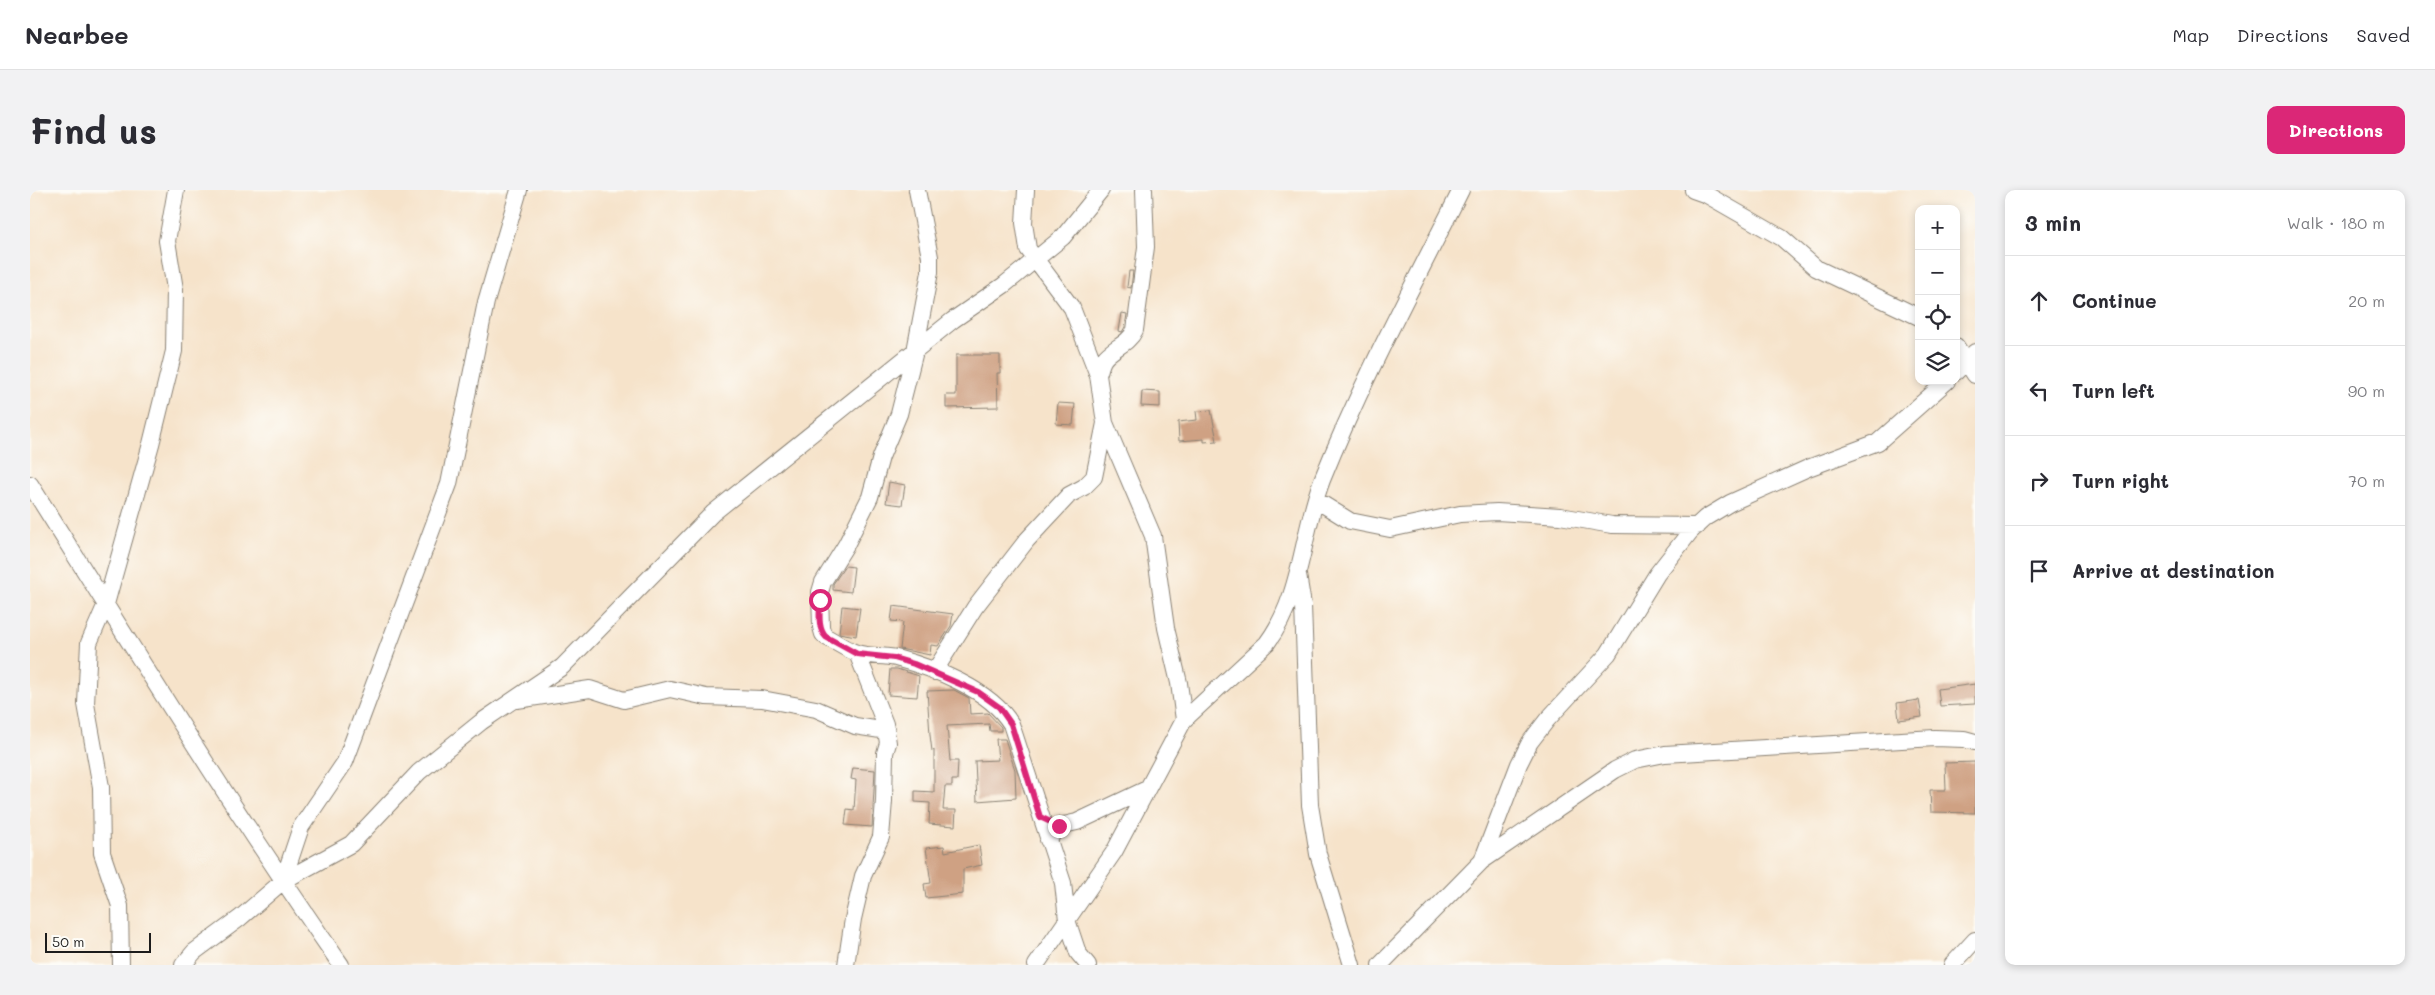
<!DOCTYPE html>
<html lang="en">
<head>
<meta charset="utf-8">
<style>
  :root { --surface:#fff; --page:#f2f2f3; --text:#2b2b33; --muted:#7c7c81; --line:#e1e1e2; --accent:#db2777 }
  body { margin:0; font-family:Mali,sans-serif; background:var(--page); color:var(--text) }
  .controls { position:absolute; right:15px; top:15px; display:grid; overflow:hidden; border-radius:10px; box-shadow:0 2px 8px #0003 }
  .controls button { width:45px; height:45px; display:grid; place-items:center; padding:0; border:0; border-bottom:1px solid var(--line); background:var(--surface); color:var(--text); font:25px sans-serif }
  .scale { position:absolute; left:15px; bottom:12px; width:106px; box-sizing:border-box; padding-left:5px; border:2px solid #1c1c1c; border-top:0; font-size:14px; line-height:18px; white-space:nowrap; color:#1c1c1c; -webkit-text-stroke:4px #fdfcf7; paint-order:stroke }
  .stop { position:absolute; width:15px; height:15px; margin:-11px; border:4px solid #db2777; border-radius:50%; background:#fff }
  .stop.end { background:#db2777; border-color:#fff; box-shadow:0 1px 5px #0008 }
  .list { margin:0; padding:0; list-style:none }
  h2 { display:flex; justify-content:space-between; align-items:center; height:65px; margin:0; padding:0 20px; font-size:21px }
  h2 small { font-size:16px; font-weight:400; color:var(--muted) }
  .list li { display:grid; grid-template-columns:32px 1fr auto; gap:15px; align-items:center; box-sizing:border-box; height:90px; padding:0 20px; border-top:1px solid var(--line) }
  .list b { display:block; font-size:19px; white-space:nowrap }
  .list em { font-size:16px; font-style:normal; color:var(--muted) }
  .icon { flex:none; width:28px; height:28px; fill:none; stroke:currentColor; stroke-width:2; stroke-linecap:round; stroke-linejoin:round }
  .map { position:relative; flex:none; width:1945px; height:775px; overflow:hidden; border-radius:10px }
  header { display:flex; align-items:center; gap:30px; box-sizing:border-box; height:70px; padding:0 25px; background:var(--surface); border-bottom:1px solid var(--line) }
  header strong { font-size:24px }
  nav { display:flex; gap:28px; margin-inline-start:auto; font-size:18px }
  .intro { display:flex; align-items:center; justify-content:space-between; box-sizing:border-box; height:120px; padding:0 30px }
  h1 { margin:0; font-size:35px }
  .button { padding:12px 22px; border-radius:10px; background:var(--accent); color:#fff; font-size:18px; font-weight:700 }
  main { display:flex; gap:30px; padding:0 30px }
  aside { flex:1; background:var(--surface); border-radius:10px; box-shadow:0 2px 8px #0003 }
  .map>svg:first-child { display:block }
  .building { fill:#cfa183 }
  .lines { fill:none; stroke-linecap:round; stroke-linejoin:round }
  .minor-casing { stroke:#898073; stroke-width:18 }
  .minor { stroke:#fff; stroke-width:16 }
  .route { stroke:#db2777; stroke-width:6 }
</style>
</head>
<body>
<header>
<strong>Nearbee</strong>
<nav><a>Map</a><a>Directions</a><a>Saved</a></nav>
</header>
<div class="intro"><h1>Find us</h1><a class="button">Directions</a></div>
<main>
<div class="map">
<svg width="1945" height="775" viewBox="0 0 1945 775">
  <rect width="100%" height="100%" fill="#fdfcf7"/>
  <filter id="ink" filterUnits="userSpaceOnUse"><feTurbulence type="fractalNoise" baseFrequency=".02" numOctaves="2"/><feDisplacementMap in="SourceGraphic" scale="10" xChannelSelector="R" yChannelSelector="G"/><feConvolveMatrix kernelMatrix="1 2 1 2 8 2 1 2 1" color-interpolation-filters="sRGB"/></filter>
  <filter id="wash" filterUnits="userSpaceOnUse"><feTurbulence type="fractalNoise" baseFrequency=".0096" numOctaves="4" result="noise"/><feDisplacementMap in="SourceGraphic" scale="20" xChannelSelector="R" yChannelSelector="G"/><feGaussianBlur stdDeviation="1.12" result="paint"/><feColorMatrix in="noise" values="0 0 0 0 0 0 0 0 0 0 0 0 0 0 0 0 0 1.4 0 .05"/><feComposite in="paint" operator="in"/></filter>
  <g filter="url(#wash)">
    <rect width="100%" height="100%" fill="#f6e3ca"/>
    <g id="blocks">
      <!-- building -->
      <path class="building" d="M1099,81H1103L1101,98L1097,97Z
        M1092,123L1097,124L1095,137L1092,142L1089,141Z
        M926,165H970V183H967L968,217L916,218V205H926Z
        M1112,201L1130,202V217L1111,216Z
        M1028,213L1045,214L1043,235L1026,234Z
        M1181,220L1187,251L1174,252V249L1149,251L1148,232L1167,230L1166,221Z
        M859,292L875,295L872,315L856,313Z
        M815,376L824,377L821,402L803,400V394Z
        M812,416L830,418L826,446L809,443Z
        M863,416L923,424L921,436L908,456L901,455L900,465L870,459L873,432L861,431Z
        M860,479H867L889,486L887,507L858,505Z
        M1945,494V514L1910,516L1908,499Z
        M924,500L939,508L940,524L958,523L971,537V541H960L959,534L917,536L920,571H928L927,590H922V596H915L913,620H926L925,636L899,634L900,613L885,612V601L904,602V560L902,561L900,545L897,501Z
        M1889,510L1892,527L1869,530L1867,513Z
        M966,549H975L985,580L986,608L947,611L945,571L968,570Z
        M1945,572V623L1901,622L1900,600H1916L1915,573Z
        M823,578L845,580L842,637L815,635L817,619L824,620L826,590L821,589Z
        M949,655L952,675L933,679V704L896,708L894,694L901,693L896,658L914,656L915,662Z"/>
    </g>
  </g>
  <g filter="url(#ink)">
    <use href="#blocks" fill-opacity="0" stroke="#898073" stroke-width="1"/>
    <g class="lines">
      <defs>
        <path id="minor" d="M887,0L900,67V82L885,161L869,224L851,267L840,307L816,355L793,392L790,402L791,437L793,444L796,447C806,452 817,460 827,463C839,467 853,465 866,468C903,478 960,499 981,534L1033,693L1037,730L1048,763L1058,775
          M996,0L994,33L998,59L1042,118L1068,185L1075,233L1123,346L1136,438L1149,493L1154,530
          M1663,0L1677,5L1752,48L1786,78L1889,127
          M1926,156L1945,185
          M1926,182L1945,162
          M1068,185C1070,180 1071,173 1074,169C1083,157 1098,155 1105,140L1116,57L1114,0
          M0,294C102,456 202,619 311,775
          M1286,310L1320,331L1360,339L1430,324L1467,322L1530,326L1582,335L1667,336
          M1268,385L1273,415L1280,615L1288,664L1322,775
          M904,482L945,417L997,350L1039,305L1054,297L1064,287L1075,233
          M487,510L560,499L594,510L640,499L676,507L732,509L786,519L825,536L857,541
          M1018,650L1029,636L1047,632L1117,599
          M1452,671L1489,574L1500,552L1517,530L1578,464L1627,384L1660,342L1675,328L1700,313L1778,278L1848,252L1917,191
          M253,691L321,654L389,582L451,532L532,477L683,323L923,130L974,95L1033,47L1071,0
          M91,775L90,716L72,663L71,597L56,514L59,453L76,414L121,254L144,161L145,99L137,51L146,0
          M153,775L164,762L210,728L253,691L271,637L315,572L419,294L456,112L489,0
          M816,775L823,729L833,686L851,647L854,611L855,563L858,553L855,534L827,463
          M1006,775L1084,662L1154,530L1237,453C1272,406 1272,342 1292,290C1332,190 1383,96 1431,0
          M1350,775L1452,671L1585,580L1605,570L1635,564L1905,548L1934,549L1945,552
          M1922,775L1945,750"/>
      </defs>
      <!-- minor casing -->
      <use href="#minor" class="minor-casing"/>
      <!-- minor -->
      <use href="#minor" class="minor"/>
    </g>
  </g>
  <g class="lines" filter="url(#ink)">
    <!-- route -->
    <path class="route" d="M790,410C790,421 787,439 796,447L827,464L864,468L884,474L948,502L969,517L981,534L1010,627L1029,636"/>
  </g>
</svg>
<div class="controls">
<button>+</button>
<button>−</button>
<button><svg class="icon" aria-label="locate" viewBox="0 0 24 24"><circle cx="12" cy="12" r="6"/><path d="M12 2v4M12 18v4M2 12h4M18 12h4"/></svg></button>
<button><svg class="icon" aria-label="layers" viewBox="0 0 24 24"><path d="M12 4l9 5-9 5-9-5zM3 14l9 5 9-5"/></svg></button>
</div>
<div class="scale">50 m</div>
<div class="stop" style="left:790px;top:410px"></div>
<div class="stop end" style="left:1029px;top:636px"></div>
</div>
<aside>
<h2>3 min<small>Walk · 180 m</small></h2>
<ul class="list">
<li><svg class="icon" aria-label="ahead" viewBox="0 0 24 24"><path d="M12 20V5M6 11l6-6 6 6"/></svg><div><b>Continue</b></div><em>20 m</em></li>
<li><svg class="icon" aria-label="left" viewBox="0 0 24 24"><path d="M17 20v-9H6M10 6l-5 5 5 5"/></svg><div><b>Turn left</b></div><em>90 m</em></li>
<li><svg class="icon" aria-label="right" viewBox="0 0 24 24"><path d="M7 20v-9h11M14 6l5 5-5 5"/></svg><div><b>Turn right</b></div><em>70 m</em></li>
<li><svg class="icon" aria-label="arrive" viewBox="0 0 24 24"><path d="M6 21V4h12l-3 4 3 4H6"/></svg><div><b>Arrive at destination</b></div></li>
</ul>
</aside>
</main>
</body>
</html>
